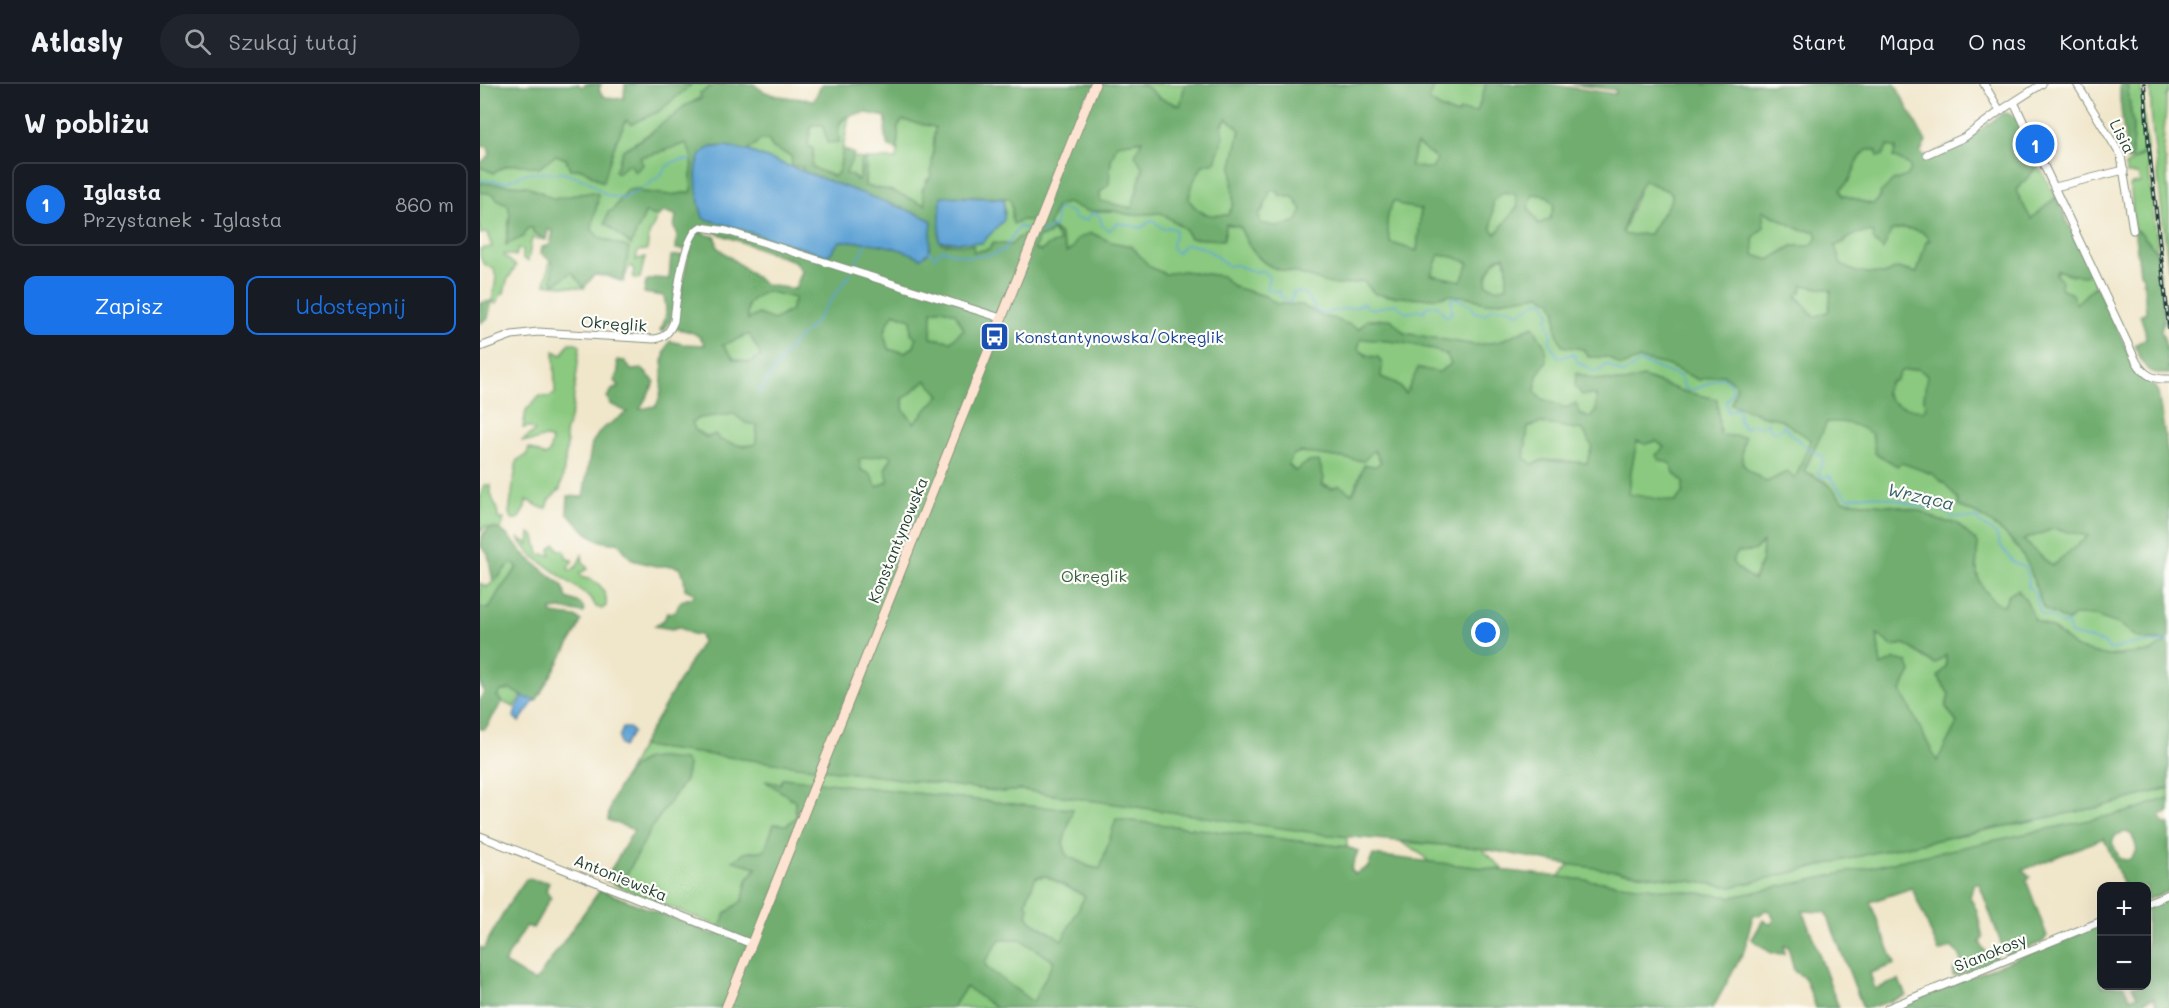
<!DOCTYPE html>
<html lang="pl">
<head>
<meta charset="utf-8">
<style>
  :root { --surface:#171b24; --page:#20242c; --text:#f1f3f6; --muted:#9ea1a6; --line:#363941; --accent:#1a73e8 }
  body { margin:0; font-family:Mali,sans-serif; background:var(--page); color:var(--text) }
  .controls { position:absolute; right:18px; bottom:18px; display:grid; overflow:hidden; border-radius:12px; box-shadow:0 6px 24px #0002 }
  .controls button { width:54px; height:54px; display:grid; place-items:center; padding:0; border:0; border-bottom:2px solid var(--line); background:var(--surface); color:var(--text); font:30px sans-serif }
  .you { position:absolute; left:1006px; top:549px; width:21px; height:21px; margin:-15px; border:4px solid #fff; border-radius:50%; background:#1a73e8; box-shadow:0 0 0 9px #1a73e833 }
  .badge { display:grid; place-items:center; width:39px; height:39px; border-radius:50%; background:var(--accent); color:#fff; font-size:20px; font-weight:700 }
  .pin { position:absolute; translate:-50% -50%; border:3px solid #fff; box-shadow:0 2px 6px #0006 }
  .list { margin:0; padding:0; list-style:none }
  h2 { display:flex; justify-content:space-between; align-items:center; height:78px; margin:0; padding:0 24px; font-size:26px }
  h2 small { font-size:20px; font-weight:400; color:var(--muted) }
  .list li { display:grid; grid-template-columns:39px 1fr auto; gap:18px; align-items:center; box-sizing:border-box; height:84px; margin:0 12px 12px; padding:0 12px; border:2px solid var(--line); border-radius:12px }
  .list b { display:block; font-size:22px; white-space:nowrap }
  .list p { margin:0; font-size:20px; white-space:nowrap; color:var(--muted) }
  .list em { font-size:20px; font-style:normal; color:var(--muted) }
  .actions { display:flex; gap:12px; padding:18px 24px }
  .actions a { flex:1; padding:14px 0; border:2px solid var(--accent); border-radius:12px; text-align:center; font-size:21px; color:var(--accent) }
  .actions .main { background:var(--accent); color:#fff }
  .icon { flex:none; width:33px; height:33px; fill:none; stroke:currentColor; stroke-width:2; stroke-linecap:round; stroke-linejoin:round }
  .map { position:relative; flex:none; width:1689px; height:924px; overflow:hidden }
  header { display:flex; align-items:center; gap:36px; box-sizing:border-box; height:84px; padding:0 30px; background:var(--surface); border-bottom:2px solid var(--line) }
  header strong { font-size:28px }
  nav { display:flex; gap:33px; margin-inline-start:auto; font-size:21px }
  .search { width:420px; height:54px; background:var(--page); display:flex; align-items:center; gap:15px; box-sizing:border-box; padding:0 21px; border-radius:33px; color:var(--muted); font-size:22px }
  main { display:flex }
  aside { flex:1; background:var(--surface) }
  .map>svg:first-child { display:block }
  .green { fill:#8ac97f; stroke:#54835a; stroke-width:1.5 }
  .forest { fill:#6fad6e; stroke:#477551; stroke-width:1.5; fill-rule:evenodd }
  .water { fill:#62a4d6; stroke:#407085; stroke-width:1.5 }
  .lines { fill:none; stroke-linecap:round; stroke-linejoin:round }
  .stream { stroke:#62a4d6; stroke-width:1.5 }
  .street-casing { stroke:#88927f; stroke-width:9 }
  .secondary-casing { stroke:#88927f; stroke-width:11 }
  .street { stroke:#fff; stroke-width:7 }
  .secondary { stroke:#fde3d1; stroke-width:9 }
  .rail-casing { stroke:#1f3d34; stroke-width:4 }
  .rail { stroke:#fdfcf7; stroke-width:1.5; stroke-dasharray:4.5; stroke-linecap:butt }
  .labels { text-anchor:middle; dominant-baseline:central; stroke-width:4.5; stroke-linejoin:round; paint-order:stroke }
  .street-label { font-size:16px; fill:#1f3d34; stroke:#fdfcf7 }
  .transit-label { font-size:16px; fill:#164399; stroke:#fdfcf7; text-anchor:start }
  .park-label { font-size:16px; fill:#3a6047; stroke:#fdfcf7 }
  .water-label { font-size:18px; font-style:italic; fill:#36616d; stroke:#fdfcf7 }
</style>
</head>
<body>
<header>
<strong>Atlasly</strong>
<div class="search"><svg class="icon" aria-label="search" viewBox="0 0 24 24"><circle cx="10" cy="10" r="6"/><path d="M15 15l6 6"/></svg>Szukaj tutaj</div>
<nav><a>Start</a><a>Mapa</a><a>O nas</a><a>Kontakt</a></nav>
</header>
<main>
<aside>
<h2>W pobliżu<small></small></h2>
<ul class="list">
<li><span class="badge">1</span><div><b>Iglasta</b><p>Przystanek · Iglasta</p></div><em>860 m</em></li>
</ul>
<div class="actions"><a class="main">Zapisz</a><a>Udostępnij</a></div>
</aside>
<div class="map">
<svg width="1689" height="924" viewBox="0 0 1689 924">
  <rect width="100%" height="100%" fill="#fdfcf7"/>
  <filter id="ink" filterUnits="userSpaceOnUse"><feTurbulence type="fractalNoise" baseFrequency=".0167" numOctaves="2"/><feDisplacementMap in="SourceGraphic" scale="12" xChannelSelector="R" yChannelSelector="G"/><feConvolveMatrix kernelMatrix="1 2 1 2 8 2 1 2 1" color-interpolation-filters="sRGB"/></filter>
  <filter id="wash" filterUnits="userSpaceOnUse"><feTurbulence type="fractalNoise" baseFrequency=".008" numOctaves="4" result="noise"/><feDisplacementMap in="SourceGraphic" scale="24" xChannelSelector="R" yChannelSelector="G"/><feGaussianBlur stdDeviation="1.35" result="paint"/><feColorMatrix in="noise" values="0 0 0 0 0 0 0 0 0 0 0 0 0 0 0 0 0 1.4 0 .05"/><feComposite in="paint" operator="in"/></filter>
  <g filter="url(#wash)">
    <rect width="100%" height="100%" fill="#f0e6ca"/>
    <!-- green -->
    <path class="green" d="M210,0H225L233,3C222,14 218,14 206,22C202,24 199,29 195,31C178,44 161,55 143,66L138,88L160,73L174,70L207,59L212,73L211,79L213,80L211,92L212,108L190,111L147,106L133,126L151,161C155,149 161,142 165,129L178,132L169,151L167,166L158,167L156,176L165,173L160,194L155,195L153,192L154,186L152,182L149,183L143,198L149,164L120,154L112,146L113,133L118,119L103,109L74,116L61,108L0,99V83L14,89C28,77 42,80 59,84L76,71L86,75L90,85H102L122,98L135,60L146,36L210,2Z
      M653,0H705V3L700,22L680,14L667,3Z
      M955,0H1006L997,28L980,27L977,31L962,25L949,17Z
      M1647,0H1661L1667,66L1654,75L1647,76L1652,72L1653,42Z
      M1670,0H1689V7L1686,12C1688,27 1679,65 1686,77L1689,127V189L1672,41Z
      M369,32L359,87L354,93C347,88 339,88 332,83L333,65L328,62L331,41H343L359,57C358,45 356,39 369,32Z
      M747,33L760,45L752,82L753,122L748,131C729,132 720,132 709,116L711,102Z
      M423,36L455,43L451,92L446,97V121L409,106L385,102L386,75H416L418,66V42Z
      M280,56H288L293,64L311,72L324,83L322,87L268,67Z
      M663,56V84L652,124L620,117V108L629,100L631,76L637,60Z
      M937,60L957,75L953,85L930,82Z
      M1408,62L1416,64L1413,73L1428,80L1431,85L1428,92L1413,97L1394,120C1382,120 1372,111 1362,112L1360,106C1375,95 1373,78 1387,66H1396Z
      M1667,68L1677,158V168L1661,149L1654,145L1651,106L1649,103L1652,100L1660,99L1658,90H1647L1645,82Z
      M373,73L382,75L380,82V94L377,96L371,91L365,90Z
      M1558,81L1576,113L1551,135L1536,107Z
      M1163,96L1192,109V114L1170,150L1146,151L1142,149Z
      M796,106L801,112L813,113L822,125L817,137L800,143L780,139L779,130L784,125L789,107Z
      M0,108L13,110L17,115L28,121L30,129L26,160L36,156L48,144H54L53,148L66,156L52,154L48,177L43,175V166L38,165L36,172L25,170L24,172L36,182L27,197L24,209L21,211L16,220L12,217L16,194L14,185C2,180 0,178 0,165L12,163L7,149L0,150Z
      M1024,108L1035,110L1038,122L1016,150L1012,145L1013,117Z
      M1053,110L1067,112L1075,121L1070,135L1059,140L1048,124Z
      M529,114L533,120L531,134L554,137L548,150L538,154L531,161L513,159L509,165L494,168L459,157L502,159L525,131L524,115Z
      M914,115L923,122L941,125L937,167L911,159C904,140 905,133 914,115Z
      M587,119L608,127H634L651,131L681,129L704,144L710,154L743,156L746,140L760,143C766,159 776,176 792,183C800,187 811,187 820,190C849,199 850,205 883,197L906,212L953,214L969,211L990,213L1004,219L1061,211L1071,217L1076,226V246L1082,262L1103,265L1109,273H1128L1141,282L1160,275L1187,281L1219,296L1243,290L1258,302L1251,320L1284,332L1300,335L1331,355L1315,395L1307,388L1287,398C1275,391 1262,386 1261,371L1240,351L1237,315L1205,308L1163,293L1145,298L1113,295L1097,289L1116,311V327L1110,334L1060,314L1055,308L1057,291L1066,278L1053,242L1018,258L995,261L924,249L879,245L853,234L843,233L822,221L797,220L785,212L754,203L742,192L703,187L685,190L670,183L651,162L631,158L612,149L597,155L593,164L587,168L580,151L568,141L575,128L576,122Z
      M1281,126L1321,146L1336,147L1338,154L1330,162H1312L1289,176L1274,171L1273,154L1284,143Z
      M1423,144L1441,147L1451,156L1446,158L1437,189L1417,184L1404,190L1376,188L1361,181L1355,162L1365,158L1371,152L1383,147L1394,149Z
      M573,146L580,158L569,161L561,167L554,165L559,153L568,151Z
      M959,171L974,173L989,179L981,197L951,191Z
      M1024,172L1027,181V203L1015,205L1006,200C1008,187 1012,176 1024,172Z
      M70,177L73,179L72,197L75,200L92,188L104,204L65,200Z
      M1577,186L1592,191L1610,186L1616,201L1596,220L1592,210L1581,204L1576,191Z
      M1322,201L1351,206L1349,227L1335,233L1316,211L1321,208Z
      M286,207L315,214L310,227L294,236L278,230L267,236C265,217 271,216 286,207Z
      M463,225L475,229L484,245L471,257L451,254L452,227Z
      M414,229L431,235V249L437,254L434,263L425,268L409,266C401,252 405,242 414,229Z
      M269,250L281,271L271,279L254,275L243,261Z
      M881,255C910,256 940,260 967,271L971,280L927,310L916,299L901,293L902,279L877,265Z
      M89,259H96L100,262L92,328L85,349L87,360L83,392L80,405L70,415L67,424H62L46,416L45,424L39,434L33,436L29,429L37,376L46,372L49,364L65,372L69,369L72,356L65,353L53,357H42L55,347L49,343L43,344L46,326L60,312L68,313L75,310L74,267L82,271Z
      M1438,284L1448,291L1444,314L1446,325L1444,327C1428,323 1412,324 1405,308L1410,298L1416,296L1421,287Z
      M447,296L460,311L434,340L423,325V315Z
      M254,330L266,339L277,340L276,360C259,365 230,355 215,346L212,338L219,334Z
      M1362,337L1382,343L1445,381L1488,421L1480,423C1507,432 1531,452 1546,476C1554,491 1556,510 1564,525L1588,537L1595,531C1610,531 1628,533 1642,541C1647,544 1651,550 1657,553C1666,557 1676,554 1685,557L1686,559L1671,568L1628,572L1612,569L1596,564L1573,545L1555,536L1546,516L1529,510L1524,522C1516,521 1513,516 1508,511C1493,492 1496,482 1498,459L1476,439L1460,437L1443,428L1417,422L1362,417L1347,398L1324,387L1347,338Z
      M1060,339L1103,346L1112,362L1107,379L1063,376L1053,380L1044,374L1048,343Z
      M1157,356L1165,360L1176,357C1192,368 1189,384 1203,397V408L1195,418L1149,411L1151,387Z
      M894,366L901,378L896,382L884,381L872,410L842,400L844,394L841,388L828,378L815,387L808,380L813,371L820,368L883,377Z
      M408,370L412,373L405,385L409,397L397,403L381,386L378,375Z
      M4,401H10C10,417 19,421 18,435H24L21,446L5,443L0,448V413Z
      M1573,445L1609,452L1572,482L1543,456Z
      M50,449L55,453L59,470L71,471L70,465L75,460L79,466H84L87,475L93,476L88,484L90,487L97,482L102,471L103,478L108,485L99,489L103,494C118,495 128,507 126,522L122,525L116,523L111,514L50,470L38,454L49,460Z
      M1283,457L1282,476L1273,496L1256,483L1252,477L1258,467Z
      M32,479L38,483L19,507L8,526L0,523V499L7,503L19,493L26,482Z
      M1397,549L1412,562L1425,560L1454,580L1465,570L1466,582L1458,593L1469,610L1466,623L1477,639L1457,678L1421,607L1431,588L1401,583Z
      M29,604L42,611L34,623L22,618L17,612L21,607H28Z
      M161,662L523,708L540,706L867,753V763L636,735L620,785L610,783L587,772L583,759L592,725L559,723L304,694L300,700L287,698L315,717L316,733L307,741L294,740L285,766L264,769L254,777L278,783L267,796L263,816L246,829L240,843L140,803L172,743L205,697L208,682L204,676H163L148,688Z
      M1689,704V714L1647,728L1252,813L1078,793L1090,780L1252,803L1397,768L1620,723Z
      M921,758L1001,764L1024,786L949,778L941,770Z
      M566,792L605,812L582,857L550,836C541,822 550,808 555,794Z
      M539,855L574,877L553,919L506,883L505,878L519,856Z
      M486,903L516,924H472Z"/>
    <!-- forest -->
    <path class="forest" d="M0,0H98L102,3L106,0H121L119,6L123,12L134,15L144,14L145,0H210V2L178,28L151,40L146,36L135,60L123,98L102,85H90L86,75L76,71L59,84C42,80 28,77 14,89L0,83V79L10,71L8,63L0,62Z
      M236,0H274C288,15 315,13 334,16L342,0H653L667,3L680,14L700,22L705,0H955L949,17L962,25L977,31L980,27L997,28L1006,0H1067L1135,10L1136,6L1090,0H1415L1446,58L1440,69L1448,73L1457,67L1485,56L1524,29C1545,30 1552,65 1558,81L1536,107L1551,135L1576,113L1610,186L1606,192L1592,191L1577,186L1576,191L1582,197L1581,204L1592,210L1596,220L1616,201L1657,286L1675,303L1678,309L1689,377V556H1668L1656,553L1641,541L1612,531H1595L1588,537L1564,525C1557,510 1554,492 1546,477C1532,451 1505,431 1478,422V416L1466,401L1452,390L1422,379L1417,382L1395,369L1392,350C1377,340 1364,337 1347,338L1324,387C1341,397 1352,399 1362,417L1417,422L1443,428L1460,437L1476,439L1498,459C1496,482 1493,492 1508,510C1513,516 1516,520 1524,522L1529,510L1538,506L1546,516L1555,536L1573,545L1596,564L1628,572L1671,568L1684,559H1689V704L1620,723L1397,768L1252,803L1086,780L999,764L849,751L540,706L523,708L161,662L222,558L220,551L212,550L198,543L192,545L174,542L184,536L187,529L195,528L201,517L213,513L215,510L205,505L204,493L201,485L194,482H176L152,476L138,459C114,461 103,444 87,429L88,412L103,413L112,359L121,346L147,328L130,320L127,313L133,305L138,304L139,301L134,297L138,287L137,276L145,277L151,286L162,285L175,298L160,325L176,322C187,302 177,276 190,257L203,260L225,261C220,249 208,246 196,245L195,243L209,166L196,165L197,149L194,144L196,131L184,128L178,132L165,129C161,141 155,150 151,161L125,139L128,128L133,126L147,106L160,105L162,108L190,111L212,108L211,92L213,81L211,80L212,73L206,59L174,70L160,73L163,81L155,88L151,81L148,80L137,89L135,87L143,66L169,51L181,40L196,30L204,22L221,15L220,9ZM387,29L406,33L405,53L409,63L418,66V42L423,36L455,43L451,92L442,106L446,121L409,106L385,102L386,75H382C380,82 382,87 380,94L377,96L371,91L366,90L374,70L363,65L359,87L354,93L332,83L333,65L328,61L331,41H343L347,59L359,58C356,33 363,31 387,29ZM747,34L760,46L752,82L753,121L748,131C729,132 720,132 709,116L711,102L723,81L735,78L744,52L742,41ZM280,56H288L293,64L311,72L312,82L323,83L322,87L438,130L452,137L441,174C415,160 388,157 360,157L348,172L223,134L216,91L218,76L231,63L246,62L268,67ZM662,56L655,71L663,84L652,124L620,117V108L629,100L631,76L637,60ZM937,60L957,75L952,85L930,82ZM1408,62L1416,64L1413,73L1428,80L1431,85L1427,92L1413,97L1400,109L1401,113L1394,120C1381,120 1372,111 1362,112L1360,106C1375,96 1373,77 1387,66H1396L1398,72H1402ZM1164,96L1192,109V114L1170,150L1146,151L1142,148L1152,118ZM796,106L801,112L813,113L822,125L817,137L800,143L780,139L779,130L789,113V107ZM1024,108L1035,110L1038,122L1016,150L1012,145L1013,117ZM1053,110L1067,112L1074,121L1070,135L1059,140L1048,124ZM461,112L529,114C535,122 530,131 533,140L542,136L553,137L548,150L538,154L531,161L513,159L509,165L494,168L493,161L462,160L459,157ZM914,116L923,122L941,125L937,167L911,159C905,142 906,132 914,116ZM587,119L608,127H634L651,131L681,129L704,144L710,154L744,156L746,140L760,143C766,158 776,175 792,183C800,187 811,187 820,190C849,199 850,205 883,197L895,210L930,214H953L969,211L990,213L1004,219L1061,211L1071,217L1076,226V246L1082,262L1103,265L1109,273H1128L1141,282L1160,275L1187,281L1219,296L1243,290L1257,302L1251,320L1284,332L1300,335L1331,356L1315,395L1307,388L1287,398C1262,383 1258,383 1265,353L1240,351L1237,315L1205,308L1163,293L1145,298L1113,295L1096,289L1095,302L1102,311H1116V327L1110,334L1100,331L1096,319L1086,324L1060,314L1055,308L1057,291L1066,278L1065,262L1053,242L1018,258L995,261L924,249L911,235L887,236L879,245L853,234L843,233L822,221L797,220L785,212L754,203L742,192L703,187L685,190L670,183L651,162L631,158L611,149L597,155L593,164L587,168L580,151L569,141L576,122ZM1282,126L1321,146L1336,147L1338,154L1330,162H1312L1289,176L1274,171L1273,154L1284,143ZM1423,144L1441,147L1450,156L1446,158C1442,169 1441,178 1437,189L1417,184L1404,190L1376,188L1361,181L1355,162C1371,155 1375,146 1394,149L1393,156L1403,166L1411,147ZM228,146L314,177L322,187L315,205L286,201L237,163L236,153L218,148ZM573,146L580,158L569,161L561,167L554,165L559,153L568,151ZM959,171L974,173L989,179L981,197L951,191ZM1024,172L1027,181V203L1015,205L1006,200L1007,190L1016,175ZM1323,201L1351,206L1349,227L1335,233L1316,212L1321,208ZM286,207L315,214L310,227L294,236L278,230L268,236C265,217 271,216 286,207ZM463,225L475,229L484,245L471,257L451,254L452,227ZM414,229L431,235V249L436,254L434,263L425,268L410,266C401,252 405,242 414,229ZM269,250L281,271L270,279L254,275L243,261ZM881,255C910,256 940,260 967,271L971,280L959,288L938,284L926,310L916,299L901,293L902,279L898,273L887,272L878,265ZM1438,285L1447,291L1444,314L1446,325L1443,327C1428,323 1412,324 1405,308L1410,298L1416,296L1421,287ZM446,296L460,311L434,339L423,325V315ZM254,330L266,339L277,341L276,360L265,363L240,356L235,350L227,354L215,346L212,338L219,334ZM1060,339L1103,346L1112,362L1107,379L1063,376L1053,380L1044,374L1048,343ZM1157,357L1165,360L1176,357L1185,363L1176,371L1178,375L1191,380L1194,389L1203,398V408L1195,418L1149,410L1151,387ZM894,366L901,378L896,382L884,381L876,404L872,410L859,401L851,405L842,401L844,394L839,377L828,378L815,387L808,380L813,371L820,368L884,377ZM408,370L412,373L405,385L409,397L397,403L390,390L381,386L379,375ZM1573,445L1608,452L1572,482L1543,456ZM1283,458L1282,476L1274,496L1256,483L1252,477L1258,468L1274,467ZM1397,550L1412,562L1425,560L1455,580L1466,571V582L1458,593L1469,610L1466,623L1477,639L1457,677L1421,607L1431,588L1427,578L1415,575L1401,582Z
      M1640,0H1647L1653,42L1652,72L1647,76L1640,16Z
      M0,99L47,102L74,115L112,108L118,110C118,123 113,133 112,146L120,154L149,164L143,198L127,192L114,191L104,204L92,188L75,200L72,197L73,179L61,169L62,163L70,161L73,147L68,146L66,156L53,148V144H48L43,153L26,161L30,129L28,121L17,115L13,110L0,108Z
      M1654,145L1661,149L1677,168L1684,234L1681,247L1685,257L1689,290C1664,291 1664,281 1654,261L1666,255L1665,246L1660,231L1666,228L1663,192L1660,189Z
      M203,171L191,236L183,248L180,246C187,235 187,225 184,212L164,209L166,197L174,194L189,195L191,172Z
      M12,217L8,234L0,239V219Z
      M13,444L21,446L28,452L46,472L82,501L87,514C95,517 105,519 104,529L80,525L71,526L72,530L95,533L101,537L96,549L56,617L47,615L30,605L21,607L17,612L22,618L5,645H0V615L4,608L0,600V523L9,525L19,507L38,483L32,479C24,484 21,492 13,498L8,470L1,463C1,454 2,445 13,444Z
      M181,674L204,676L208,681L205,696L172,743L140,803L125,796L154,746L128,736C129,717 144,686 162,677C167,674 175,674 181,674Z
      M303,694L559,723L593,725L583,759L587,772L610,783L620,785L636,735L867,763L878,767L871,785L875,790L888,783L893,771L1252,813L1647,728L1689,714V728L1680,732L1685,741L1689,740V807L1667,816L1666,802H1644L1624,754L1543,786L1550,793L1546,796L1567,852L1563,858L1526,873L1499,799H1494L1490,813L1497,827L1503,854L1500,858L1504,866L1509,871H1516V874L1479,892H1473L1474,884L1481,879L1480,871L1471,863L1459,868L1432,804L1390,818L1415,880L1390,889L1395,905L1419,896L1426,912L1389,924H1383L1346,828L1323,827L1359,924H1336L1325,894L1314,887L1308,862H1304V870L1291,869L1272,855L1283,836L1291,841L1294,836L1291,828L1285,826L1279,832L1273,831L1264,867L1233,924H516L486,903L472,924H0V863L3,865L30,818L46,795L69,798L66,807L71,813L53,844L46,842L24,879L55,898L120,806L236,851L246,829L263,816L267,796L277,783L253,777L264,769L285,766L294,740L307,741L316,733L315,717L285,697L300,700ZM1645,748L1651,750C1657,764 1661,766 1648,776L1640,775L1632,758L1636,751ZM566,792L605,812L582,856L550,836L547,831L549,824L545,819L556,793ZM539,855L574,877L553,918L506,883L505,878L519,856Z
      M1689,813V924H1677L1674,914L1644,924H1414L1621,840L1622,902H1645L1650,915L1657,912L1652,902H1666L1667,822Z"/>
    <!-- water -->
    <path class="water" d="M246,62L268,67L438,130L452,137L449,168L441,174C415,161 388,157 360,157L348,172L223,134C218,117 209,76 227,65C233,62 239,64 246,62Z
      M461,112L524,115V136L502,159L459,157Z
      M43,613L55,616L39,638L34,633L36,624Z
      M143,644H149L153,648L143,663L140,661L139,653Z"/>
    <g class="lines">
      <!-- stream -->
      <path class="stream" d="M0,96L26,98L47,89H83L108,97L126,111L142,115C153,109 166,103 176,95C190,83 186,75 211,76
        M561,149L575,142L577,126C583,122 587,128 592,128L595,135L608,136L609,131L614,129L619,131L623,143L630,146L638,139C647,142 652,140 660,144L673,136L683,145L689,143L696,146L692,161L694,167L697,169L706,160C731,164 730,168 748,182L756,181L776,188L782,186L789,193L786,206L799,207L801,213L810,218L813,213L812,209C826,204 831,218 836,227C847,231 853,227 863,225C871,223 875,227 882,219L891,225L915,220L927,229L939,226L944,228L946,223C963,217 957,226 967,233L972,229L971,215L975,213L992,222L994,228L1006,230L1012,224H1029L1037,229L1047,225L1057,217L1065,218L1070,230L1067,235L1072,251L1069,258L1079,274L1093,270L1098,278L1115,288L1121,286L1126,280L1143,290L1161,278L1201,293L1205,305L1213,306L1243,293L1251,300L1253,307L1246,318L1248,328L1255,324L1260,329L1258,335L1265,345L1270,341L1281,343L1288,338L1291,347H1300L1303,341C1315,356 1327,364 1344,373L1338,390L1344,393L1350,392L1355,400L1368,414L1389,411L1409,414L1450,425L1462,426L1471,433L1497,434L1500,439L1516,450L1520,461L1533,478L1544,483L1549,493L1548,503L1554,508L1561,530L1571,533L1583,541L1588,539L1591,550L1624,559L1630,566L1652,560L1689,557
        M449,167L455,173L460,167L463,166L487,173L511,171L524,166L539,142L550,147
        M373,184L388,157
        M279,309L300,277L316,256L332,242L371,189"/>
    </g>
  </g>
  <g filter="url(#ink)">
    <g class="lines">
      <defs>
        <path id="street" d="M1504,0L1520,27
          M1597,0L1641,72L1653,146
          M1534,18L1656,277C1664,291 1673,296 1689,295
          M1447,70L1485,53L1520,27L1562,0
          M1575,103L1644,86
          M0,263L32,251L58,248L174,255C185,254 190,247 194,237C196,217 203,150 221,143L247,147L521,234
          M0,752L272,860
          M1666,819L1689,810
          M1408,924L1622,837"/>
        <path id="secondary" d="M246,924L615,0"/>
      </defs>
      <!-- street casing -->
      <use href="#street" class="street-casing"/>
      <!-- secondary casing -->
      <use href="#secondary" class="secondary-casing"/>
      <!-- street -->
      <use href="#street" class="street"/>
      <!-- secondary -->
      <use href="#secondary" class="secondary"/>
      <defs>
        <path id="rail" d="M1664,0L1669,64L1689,244"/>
      </defs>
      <!-- rail casing -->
      <use href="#rail" class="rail-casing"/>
      <!-- rail -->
      <use href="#rail" class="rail"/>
    </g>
  </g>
  <!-- icons -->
  <defs>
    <symbol id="bus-square" viewBox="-11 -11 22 22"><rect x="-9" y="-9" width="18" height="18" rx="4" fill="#1a4fb4" stroke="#fdfcf7"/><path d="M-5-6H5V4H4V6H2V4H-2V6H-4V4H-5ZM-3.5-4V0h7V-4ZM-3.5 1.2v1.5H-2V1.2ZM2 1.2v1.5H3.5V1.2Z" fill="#fff"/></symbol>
  </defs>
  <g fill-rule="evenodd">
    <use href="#bus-square" x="498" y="236" width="33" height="33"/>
  </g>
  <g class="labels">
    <!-- street labels -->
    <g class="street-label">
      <text transform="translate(1643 52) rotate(63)">Lisia</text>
      <text transform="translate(134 239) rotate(4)">Okręglik</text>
      <text transform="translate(417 456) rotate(-68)">Konstantynowska</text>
      <text transform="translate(141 793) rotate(22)">Antoniewska</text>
      <text transform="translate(1510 868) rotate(-22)">Sianokosy</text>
    </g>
    <!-- transit labels -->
    <g class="transit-label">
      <text x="535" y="252">Konstantynowska/Okręglik</text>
    </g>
    <!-- park labels -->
    <g class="park-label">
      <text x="614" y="491">Okręglik</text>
    </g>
    <!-- water labels -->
    <g class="water-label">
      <text transform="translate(1441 412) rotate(13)">Wrząca</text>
    </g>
  </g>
</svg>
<div class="controls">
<button>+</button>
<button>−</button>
</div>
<div class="you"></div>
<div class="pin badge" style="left:1555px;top:60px">1</div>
</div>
</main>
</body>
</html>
